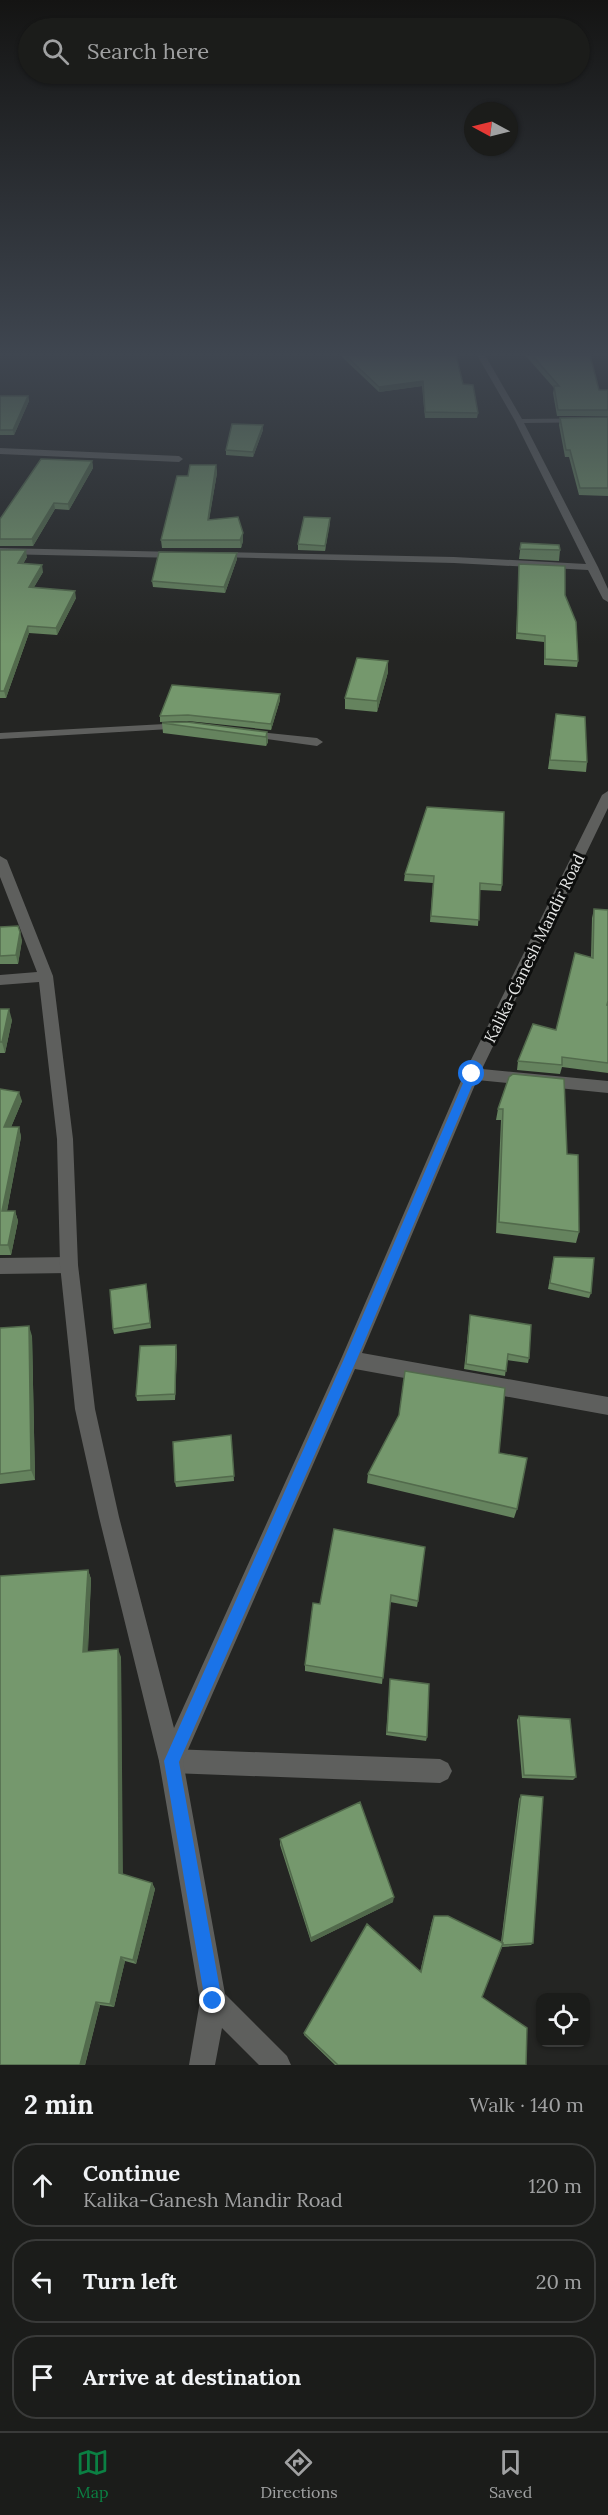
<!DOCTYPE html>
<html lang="en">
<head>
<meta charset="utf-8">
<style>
  :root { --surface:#1b1c1a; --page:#242523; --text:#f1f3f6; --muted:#a0a1a2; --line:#393a39; --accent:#0b8043 }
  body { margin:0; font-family:Lora,serif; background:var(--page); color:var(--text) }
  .controls { position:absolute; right:18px; bottom:18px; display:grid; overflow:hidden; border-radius:12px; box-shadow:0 2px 4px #0004 }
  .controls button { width:54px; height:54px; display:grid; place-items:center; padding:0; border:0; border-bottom:2px solid var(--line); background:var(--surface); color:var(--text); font:30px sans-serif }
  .compass { position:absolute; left:464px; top:102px; width:54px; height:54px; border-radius:50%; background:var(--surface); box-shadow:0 2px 4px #0004; rotate:277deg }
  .stop { position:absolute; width:18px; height:18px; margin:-14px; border:4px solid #1a73e8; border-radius:50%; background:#fff }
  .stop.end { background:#1a73e8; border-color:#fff; box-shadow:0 2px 6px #0008 }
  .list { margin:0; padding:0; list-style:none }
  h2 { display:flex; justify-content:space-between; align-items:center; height:78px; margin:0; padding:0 24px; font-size:26px }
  h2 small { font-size:20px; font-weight:400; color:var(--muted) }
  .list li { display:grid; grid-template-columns:39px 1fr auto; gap:18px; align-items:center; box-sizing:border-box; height:84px; margin:0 12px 12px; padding:0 12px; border:2px solid var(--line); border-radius:24px }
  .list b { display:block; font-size:22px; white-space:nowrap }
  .list p { margin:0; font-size:20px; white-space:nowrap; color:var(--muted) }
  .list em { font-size:20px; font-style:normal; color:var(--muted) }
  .icon { flex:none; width:33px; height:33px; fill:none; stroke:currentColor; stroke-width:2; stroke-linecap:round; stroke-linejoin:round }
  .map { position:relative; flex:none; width:608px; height:2065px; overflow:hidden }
  .search { position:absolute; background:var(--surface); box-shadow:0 2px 4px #0004; left:18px; right:18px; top:18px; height:66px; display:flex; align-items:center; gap:15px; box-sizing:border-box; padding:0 21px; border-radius:33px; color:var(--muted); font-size:22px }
  .sheet { height:366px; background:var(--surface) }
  nav { display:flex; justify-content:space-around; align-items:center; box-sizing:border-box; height:84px; border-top:2px solid var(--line); background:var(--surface); font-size:16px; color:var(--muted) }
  nav a { display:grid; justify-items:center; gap:3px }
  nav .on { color:var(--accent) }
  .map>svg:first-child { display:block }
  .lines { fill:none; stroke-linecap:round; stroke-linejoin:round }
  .lane { fill:#5e5f5d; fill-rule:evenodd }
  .street { fill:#5e5f5d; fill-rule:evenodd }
  .wall { fill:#65835e }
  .shaded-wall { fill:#526a4c }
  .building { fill:#75986d; stroke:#526a4c; stroke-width:1.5 }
  .route { fill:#1a73e8 }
  .labels { text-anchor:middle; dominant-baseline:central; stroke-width:6; stroke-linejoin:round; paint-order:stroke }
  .street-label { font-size:16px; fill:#e8e9e8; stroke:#0d0e0d }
</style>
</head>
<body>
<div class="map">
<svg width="608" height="2065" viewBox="0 0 608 2065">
  <rect width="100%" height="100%" fill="#242523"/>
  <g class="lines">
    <!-- lane -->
    <path class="lane" d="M0,448L179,456L183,459L179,462L0,454Z
      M69,1257L75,1260L78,1265L75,1270L69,1273L0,1274V1258Z
      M171,1749L440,1759L448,1763L452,1771L448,1779L440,1783L171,1773L163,1769L159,1761L163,1753Z"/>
    <!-- street -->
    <path class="street" d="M477,355H485L522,419L608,418V422L524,423L598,567L608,589V602L603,599L588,570L454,563L215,557V553L218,552L454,557L586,564L515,421Z
      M0,548L179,552L184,555L179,558L0,554Z
      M183,723L189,726L187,728L0,739V733Z
      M248,731L317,738L323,742L317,746L244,736L242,734Z
      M608,791V808L482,1069L608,1081V1093L477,1080L362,1353L608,1397V1415L355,1369L183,1761L225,1994L287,2056L291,2065H259L222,2028L215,2065H189L200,2001L159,1761L99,1517L75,1409L60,1265L57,1139L39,982L0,985V975L37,972L0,877V856L7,860L53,976L73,1139L78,1265L95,1409L119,1517L174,1728L341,1359L464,1074L602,795Z"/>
  </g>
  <!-- wall -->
  <path class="wall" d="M340,355H456L463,384L478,413L477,418H425L422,386L379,392Z
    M525,355H590L599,390H608V416H557L553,393L554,388Z
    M0,396H28L29,401L14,435H0Z
    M608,417V496L579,495L569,457H565L559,425L560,418Z
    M263,425V430L253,457L226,455V450Z
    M92,461L93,468L69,510L55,509L33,546H0V519Z
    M216,465L217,473L209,519L243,533V541L241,548H162L161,540L188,476Z
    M330,518L325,551L298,550V544Z
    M521,543L560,550L559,561L519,559Z
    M0,550L27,557L23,564L43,572L34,587L76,598L57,635L29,633L6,698H0Z
    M237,553V559L225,593L153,587L152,581Z
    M519,564L565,595L578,661L577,667L544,665V642L516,639Z
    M388,661V672L377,712L345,709V698Z
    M280,694V700L271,730L188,721L160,722V716Z
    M556,714L587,762L586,772L548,769Z
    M162,723L267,732L268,742L266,746L163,733Z
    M427,807L502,885L501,891L480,890L478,926L430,922L433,883L404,881L405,874Z
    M594,909L608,910V1073L562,1067L560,1074L517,1070L518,1061L556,1030L591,958L592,918Z
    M0,927L22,940L18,964H0Z
    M0,1009L12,1020L5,1053H0Z
    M509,1077L567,1154L579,1232L576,1243L496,1233L501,1120H496L498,1109Z
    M0,1089L22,1101L11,1127H19L21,1137L7,1211H15L18,1221L11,1255H0Z
    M554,1257L591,1293L589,1298L548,1289Z
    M147,1290L151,1328L114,1334L113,1329Z
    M470,1315L529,1358L528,1363L507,1360L505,1376L464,1369Z
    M0,1328L32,1336L35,1480L0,1484Z
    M177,1350L175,1400L137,1401L136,1396Z
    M231,1435L234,1481L176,1487L175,1482Z
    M499,1453L517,1509L514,1518L367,1483L368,1474Z
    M334,1529L418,1601L417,1607L390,1602L382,1684L305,1671V1665L320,1604Z
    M88,1570L91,1579L88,1651L121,1657L122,1874L152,1883L155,1889L136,1964L125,1961L114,2007L100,2005L85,2065Z
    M390,1683L427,1737L426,1741L386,1735Z
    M519,1716L576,1777L573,1780L522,1778L517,1720Z
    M521,1795L533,1943L531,1945L502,1947L482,1997L526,2065H335L304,2035V2033L420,1972L432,1921L434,1916L501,1942L519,1799Z
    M280,1839L393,1902L311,1942L280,1845Z"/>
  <!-- shaded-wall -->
  <path class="shaded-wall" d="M423,381L422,386L379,392V387Z
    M28,396L29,401L14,435L13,430Z
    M263,425V430L253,457V452Z
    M92,461L93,468L69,510L68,504Z
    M216,465L217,473L208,527V520Z
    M54,503L55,509L33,546L32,539Z
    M330,518V524L325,551V546Z
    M243,533V541L241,548L240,540Z
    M26,550L27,557L19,570L18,563Z
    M237,553V559L225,593L224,587Z
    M42,565L43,572L30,594L29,587Z
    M75,591L76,598L57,635L56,628Z
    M28,626L29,633L6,698L4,691Z
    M388,661V672L377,712V701Z
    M280,694V700L271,730V724Z
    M267,732L268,742L266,746V737Z
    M20,932L22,940L18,964L16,955Z
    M9,1009L12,1020L5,1053L2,1042Z
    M19,1092L22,1101L7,1137L4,1127Z
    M19,1127L21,1137L5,1221L2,1211Z
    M15,1211L18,1221L11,1255L8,1245Z
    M29,1326L32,1336L35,1480L31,1470Z
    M176,1345L177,1350L175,1400V1394Z
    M88,1570L91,1579L87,1660L83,1652Z
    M118,1649L121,1657L123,1878L119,1873Z
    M152,1883L155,1889L136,1964L133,1960Z
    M394,1897L393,1902L311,1942V1938Z
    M121,1957L125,1961L114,2007L110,2004Z
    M96,2002L100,2005L85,2065H80Z"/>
  <!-- building -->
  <path class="building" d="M345,355H456L463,384L473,385L478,413L425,412L423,381L379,387Z
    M532,355H590L599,390H608V410H558L554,386H559Z
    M0,396H28L13,430H0Z
    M608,417V488H580L570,450H566L560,418Z
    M232,424L263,425L253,452L226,450Z
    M41,459L92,461L68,504L54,503L32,539H0V519Z
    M190,465H216L208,520L238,517L243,533L240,540H161L177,476H188Z
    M304,517L330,518L325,546L298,544Z
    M521,543L559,545L560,550L520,549Z
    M0,550H26L18,563L42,565L29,587L75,591L56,628L28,626L4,691H0Z
    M159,552L237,553L224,587L152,581Z
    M519,564L565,566V595L576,622L578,661L545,659V636L517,633Z
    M357,658L388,661L377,701L345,698Z
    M172,685L280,694L271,724L188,715L160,716Z
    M556,714L585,717L587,762L550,760Z
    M187,722L267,732L266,737L162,723Z
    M427,807L504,812L502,885L480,883L479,920L431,916L434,876L405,874Z
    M594,909L608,910V1001L607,1005H608V1063L562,1057V1065L518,1061L533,1024L556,1030L575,953L593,958Z
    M18,926L20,932L16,955L0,956V927Z
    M0,1009H9L2,1042H0Z
    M513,1074L564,1079L567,1154L578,1155L579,1232L499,1222L503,1109H498L509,1077Z
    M0,1089L19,1092L4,1127H19L2,1211H15L8,1245H0Z
    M554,1257L594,1258L591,1293L550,1283Z
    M146,1284L150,1323L113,1329L110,1290Z
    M470,1315L531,1325L529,1358L508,1354L506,1371L466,1364Z
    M29,1326L31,1470L0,1474V1328Z
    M176,1345L175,1394L136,1396L140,1346Z
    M405,1371L505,1388L499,1453L527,1458L517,1509L368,1474L399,1415Z
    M231,1435L234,1476L175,1482L173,1442Z
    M334,1529L425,1547L418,1601L391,1595L383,1678L305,1665L313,1603L320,1604Z
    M88,1570L83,1652L118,1649L119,1873L152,1883L133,1960L121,1957L110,2004L96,2002L80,2065H0V1576Z
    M390,1679L429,1684L427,1737L387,1732Z
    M519,1716L570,1719L576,1777L524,1775Z
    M521,1795L543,1797L533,1943L503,1945V1943H502Z
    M360,1802L394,1897L311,1938L280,1839Z
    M434,1916H448L503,1943L482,1997L527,2028L526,2065H338L304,2033L367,1924L421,1972Z"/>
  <!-- sky -->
  <linearGradient id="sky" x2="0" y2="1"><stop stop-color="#141413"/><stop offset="0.55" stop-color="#3f4650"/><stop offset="1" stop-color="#3f4650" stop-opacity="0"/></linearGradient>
  <rect width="608" height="644" fill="url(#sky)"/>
  <!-- route -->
  <path class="route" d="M472,1071L477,1074L357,1359L179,1762L222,2001L219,2007L213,2010L207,2007L205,2001L164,1761L344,1359L467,1074Z"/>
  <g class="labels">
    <!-- street labels -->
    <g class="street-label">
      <text transform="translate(534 948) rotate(-64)">Kalika-Ganesh Mandir Road</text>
    </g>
  </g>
</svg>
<div class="controls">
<button><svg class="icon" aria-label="locate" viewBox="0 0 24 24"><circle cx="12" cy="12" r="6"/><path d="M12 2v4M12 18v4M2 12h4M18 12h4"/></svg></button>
</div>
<svg class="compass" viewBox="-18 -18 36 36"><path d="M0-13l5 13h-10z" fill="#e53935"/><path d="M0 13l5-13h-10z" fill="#a0a1a2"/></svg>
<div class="stop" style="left:472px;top:1074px"></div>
<div class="stop end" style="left:213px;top:2001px"></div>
<div class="search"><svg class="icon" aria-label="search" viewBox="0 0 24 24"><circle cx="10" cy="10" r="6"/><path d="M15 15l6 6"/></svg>Search here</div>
</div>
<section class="sheet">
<h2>2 min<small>Walk · 140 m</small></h2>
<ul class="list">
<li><svg class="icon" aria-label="ahead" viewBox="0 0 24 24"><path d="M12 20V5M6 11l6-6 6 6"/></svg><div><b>Continue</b><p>Kalika-Ganesh Mandir Road</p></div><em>120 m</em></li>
<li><svg class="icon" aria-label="left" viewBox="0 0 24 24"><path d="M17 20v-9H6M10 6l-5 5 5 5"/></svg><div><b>Turn left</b></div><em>20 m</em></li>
<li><svg class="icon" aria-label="arrive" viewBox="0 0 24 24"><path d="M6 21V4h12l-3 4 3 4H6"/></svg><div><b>Arrive at destination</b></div></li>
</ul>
</section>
<nav>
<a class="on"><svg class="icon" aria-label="map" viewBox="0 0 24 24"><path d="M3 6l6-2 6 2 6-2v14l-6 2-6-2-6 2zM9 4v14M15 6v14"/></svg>Map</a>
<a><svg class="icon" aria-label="directions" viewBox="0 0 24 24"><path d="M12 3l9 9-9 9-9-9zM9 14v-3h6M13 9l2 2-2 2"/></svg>Directions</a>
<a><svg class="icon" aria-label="saved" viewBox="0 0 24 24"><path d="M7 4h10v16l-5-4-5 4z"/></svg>Saved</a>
</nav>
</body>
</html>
